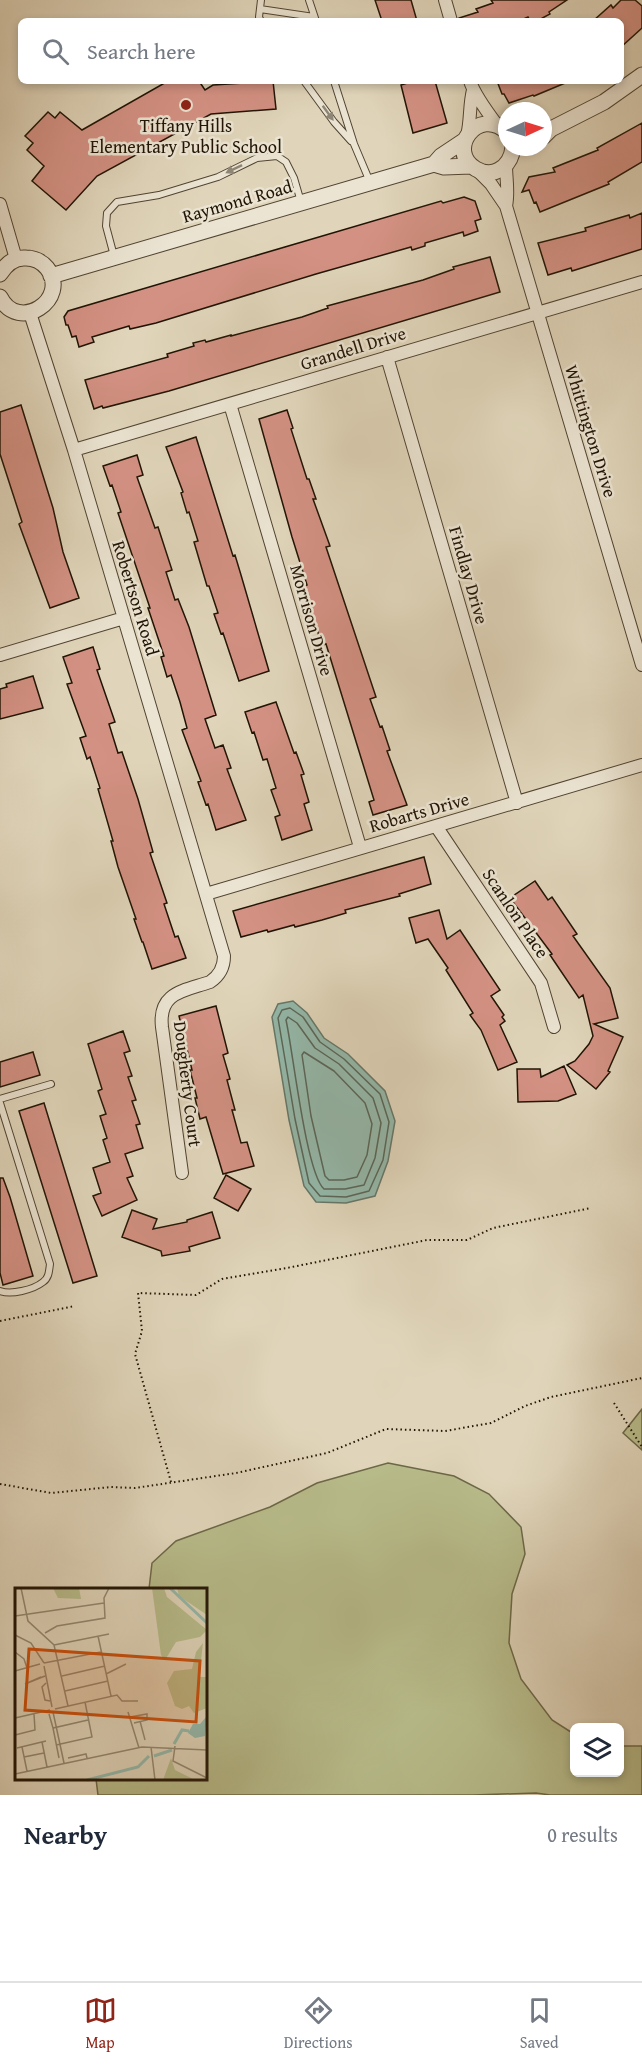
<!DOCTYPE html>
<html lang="en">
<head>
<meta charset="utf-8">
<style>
  :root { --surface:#fff; --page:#f2f2f3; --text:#1f2937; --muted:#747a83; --line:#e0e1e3; --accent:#8f2418 }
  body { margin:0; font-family:"Gentium Book Plus",serif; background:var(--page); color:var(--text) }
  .controls { position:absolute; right:18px; bottom:18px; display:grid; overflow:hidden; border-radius:9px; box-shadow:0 3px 9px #0003 }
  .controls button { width:54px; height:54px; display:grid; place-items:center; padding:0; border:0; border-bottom:2px solid var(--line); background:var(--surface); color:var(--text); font:30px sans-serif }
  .compass { position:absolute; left:498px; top:102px; width:54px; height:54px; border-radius:50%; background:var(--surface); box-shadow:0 3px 9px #0003; rotate:86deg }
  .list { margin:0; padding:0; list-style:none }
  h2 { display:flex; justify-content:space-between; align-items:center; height:78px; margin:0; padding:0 24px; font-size:26px }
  h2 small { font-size:20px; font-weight:400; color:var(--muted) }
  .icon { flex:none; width:33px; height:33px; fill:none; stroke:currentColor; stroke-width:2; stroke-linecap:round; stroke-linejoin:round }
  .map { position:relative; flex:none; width:642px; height:1795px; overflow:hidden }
  .search { position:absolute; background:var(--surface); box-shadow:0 3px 9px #0003; left:18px; right:18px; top:18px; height:66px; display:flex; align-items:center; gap:15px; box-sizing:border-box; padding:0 21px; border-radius:9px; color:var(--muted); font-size:22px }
  .sheet { height:186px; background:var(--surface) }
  nav { display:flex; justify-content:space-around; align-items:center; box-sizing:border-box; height:84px; border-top:2px solid var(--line); background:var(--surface); font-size:16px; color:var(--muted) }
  nav a { display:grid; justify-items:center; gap:3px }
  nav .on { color:var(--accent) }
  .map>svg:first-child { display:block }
  .green { fill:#b8bc8b; stroke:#6c6848; stroke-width:1.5 }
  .water { fill:#94b9ab; stroke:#667769; stroke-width:1.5 }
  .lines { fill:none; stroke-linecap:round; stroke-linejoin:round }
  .shore { stroke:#5a6658; stroke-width:1.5 }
  .building { fill:#d39183; stroke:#211405; stroke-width:1.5 }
  .service-casing { stroke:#514432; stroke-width:8 }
  .minor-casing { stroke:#514432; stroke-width:14 }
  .tertiary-casing { stroke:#514432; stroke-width:17 }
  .path { stroke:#211405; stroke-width:2; stroke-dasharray:1.5 3; stroke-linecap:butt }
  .service { stroke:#ebe4d2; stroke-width:6 }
  .minor { stroke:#ebe4d2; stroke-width:12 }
  .tertiary { stroke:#ebe4d2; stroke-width:15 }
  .oneway { fill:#908676 }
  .poi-dot { fill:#8f2418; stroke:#ebe4d2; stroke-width:2 }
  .labels { text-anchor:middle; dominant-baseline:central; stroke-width:5; stroke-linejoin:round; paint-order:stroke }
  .poi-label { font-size:18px; fill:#211405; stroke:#ebe4d2 }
  .street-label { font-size:18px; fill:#211405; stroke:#ebe4d2 }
  .inset-river { fill:none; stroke:#94b9ab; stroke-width:3 }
  .inset-road { fill:none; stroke:#948872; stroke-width:1.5 }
  .view { fill:#ca4f0b; fill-opacity:0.15; stroke:#ca4f0b; stroke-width:3 }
  .inset-edge { fill:none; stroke:#211405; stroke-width:3 }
</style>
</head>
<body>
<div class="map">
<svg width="642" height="1795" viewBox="0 0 642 1795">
  <rect width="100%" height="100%" fill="#e0d5ba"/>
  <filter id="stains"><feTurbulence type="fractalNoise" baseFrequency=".00333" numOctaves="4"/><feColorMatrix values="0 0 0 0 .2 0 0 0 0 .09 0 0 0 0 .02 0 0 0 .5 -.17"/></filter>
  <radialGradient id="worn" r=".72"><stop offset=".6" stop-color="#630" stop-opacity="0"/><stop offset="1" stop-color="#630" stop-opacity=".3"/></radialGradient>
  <!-- green -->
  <path class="green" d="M642,1409V1450L623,1433Z
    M388,1463L454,1476L489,1494L521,1527L525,1554L512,1594L509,1643L521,1679L552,1720L574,1734V1772H620V1746H642V1795H550L536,1793L473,1795H98L96,1779L206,1778V1590L149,1589L152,1563L176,1541L270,1507L317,1483Z"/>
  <!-- water -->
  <path class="water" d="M293,1001L307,1013L324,1038L348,1054L385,1091L395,1121L388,1161L375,1196L346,1203L316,1202L304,1186L289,1120L272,1017L278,1004Z"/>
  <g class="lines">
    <!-- shore -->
    <path class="shore" d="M290,1008L303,1017L320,1042L344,1059L380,1094L389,1122L383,1160L369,1191L346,1197L320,1196L309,1183L295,1119L278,1018L282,1010Z
      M288,1017L297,1023L315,1048L339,1064L373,1098L381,1123L375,1158L364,1185L345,1189H324C306,1173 293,1051 286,1020Z
      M304,1052L334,1071L365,1103L372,1124L367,1155L357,1177L344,1180H329L325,1176L311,1116L302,1055Z"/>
  </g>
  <!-- building -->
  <path class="building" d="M375,0H411L417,21H382Z
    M491,0H567L549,12L550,14L537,21H530L528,17L519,21H459V18L478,12L476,9L493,3Z
    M621,0H635L642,6V28L621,47V21H593L611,5L613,8Z
    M168,81H199L205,90L213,85L273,81L276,109L211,114L97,176L66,210L32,181L44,166L27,150L33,143L25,136L48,112L55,118L60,112L82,130Z
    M414,81H435L447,123L413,133L401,85Z
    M497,81H570L534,96L533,95L509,103L504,94H502Z
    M642,123V162L608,182L609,184L540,212L536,202L534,203L529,190L522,192L529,177L555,172L553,168L598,150L597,148Z
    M464,197L475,201L481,219L475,221L478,231L464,236L463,232L425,243V246L412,250L411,247L316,274L156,323L130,329L129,326L92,337L94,342L79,347L76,336L72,337L68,325H66L64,317L68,311L441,201L443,203Z
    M642,213V249L572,271L571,268L548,275L538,243L586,231L585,228L629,215L630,218Z
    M490,257L500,292L169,391L103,408L102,406L94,409L85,380L168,357L167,354L194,346L193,343L205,340L206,342L231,335V336L302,317L328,308L327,306L423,280L454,269L453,267Z
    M21,405L53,508L63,552L79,598L50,608L19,524L22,522L0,454V412Z
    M287,410L293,428L291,429L307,479H309L316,499H313L330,546L326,547L376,697L370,699L380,727L382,726L390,750L387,751L407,805L373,815L369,802L374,800L326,644L322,645L303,586L307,585L292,537L259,419Z
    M196,437L233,556L235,555L241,575L269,671L239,681L223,633L221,634L214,614L218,613L209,586H207L194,542L198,541L189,512L187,513L181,493L183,492L166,447Z
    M137,455L143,475L137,477L155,528L158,527L172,570L166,572L175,600L178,599L189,627L216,715L205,719L215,748L223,745L231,768L227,769L246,820L216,830L208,804L206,805L198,782L201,781L182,730L187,728L180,702L171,675L167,677L161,657L164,656L148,608H150L118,513L121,512L112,485L110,486L103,466Z
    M93,647L100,669L97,670L115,722L109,724L118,753L122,752L138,799L153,852L150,853L167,903L164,904L175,937L178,936L186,958L152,969L143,942H142L134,919H136L118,867L111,841H113L98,789L100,788L90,757L87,759L80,738L86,736L67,684L72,683L63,657Z
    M33,676L43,708L0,719V689L7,687L6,684Z
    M276,702L294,753L296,752L304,774L301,775L309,802L304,804L312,830L282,840L275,817L280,815L271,790L276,788L267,759L263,760L254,732L252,733L245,712Z
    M424,857L431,884L399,894L400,896L345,910L346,913L322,920L295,927L294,925L268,932L267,930L241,937L233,911Z
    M535,881L548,900L552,897L577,934L573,936L610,988L618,1018L594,1024L623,1037L608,1071L610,1072L596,1089L567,1065L575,1061L589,1044L593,1036L583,995L579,998L550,955L552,954L510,898Z
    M439,910L447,939L460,930L500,990L491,996L504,1015L502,1017L505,1021L500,1025L517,1062L498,1070L481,1030L470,1015L473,1013L446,970L448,968L428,939L416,943L409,918Z
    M216,1006L228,1053L223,1055L230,1079L227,1080L235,1110H232L241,1143L247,1142L254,1166L223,1174L206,1117L200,1119L195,1098H197L190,1070H192L179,1016Z
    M123,1031L130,1051L124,1053L132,1076L128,1077L136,1100L132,1101L140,1124L136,1125L143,1148L125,1154L133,1176L127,1178L137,1200L102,1216L93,1196L101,1193L93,1168L110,1162L103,1140L107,1138L100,1116L106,1114L98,1091L102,1089L88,1044Z
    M33,1052L40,1075L0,1087V1062Z
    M564,1066L576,1094L558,1101L518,1102L517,1069H540L541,1077Z
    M44,1103L97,1276L73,1283L19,1111Z
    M226,1175L251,1189L238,1211L214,1198Z
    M0,1178H3L10,1197L33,1276L3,1285L0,1273Z
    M132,1210L157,1219L153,1229L187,1222V1220L212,1212L220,1238L189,1247L190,1251L162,1256L161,1251L122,1237Z"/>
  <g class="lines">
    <defs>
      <path id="service" d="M261,0L259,17L261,21
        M309,0L316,21
        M260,9L314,17
        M304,81L334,122L351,141
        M334,81L354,144L370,182
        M114,256L106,226L107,213L117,202L159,195L218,177L257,158L277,156L286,162L294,178L301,202
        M0,1099L51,1084
        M0,1103L50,1264C49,1271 49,1278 43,1282C33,1290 11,1295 0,1291"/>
      <path id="minor" d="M445,0L451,21
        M470,81C474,94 488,113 497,125
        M467,136C471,120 469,106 473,90
        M476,169L491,184L506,206L642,665
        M0,204L16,259
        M506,206C509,192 506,179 506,165
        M30,313L74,450L224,956C224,967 219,976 210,982C184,991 158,992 162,1027L182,1173
        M387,357L517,803
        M230,404L360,847
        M74,450L642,282
        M0,655L124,618
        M436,826L541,983L554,1027
        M206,894L642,765"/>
      <path id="tertiary" d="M507,132C478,105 445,151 476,169C483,173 492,174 499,170C508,165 512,157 513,147
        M543,137L551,129L604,102L642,75
        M434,164L444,167L471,166
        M0,274C6,264 14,257 26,258C34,258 42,262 47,268C71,299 18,334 0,297
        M51,276L434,164L441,156L465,140"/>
    </defs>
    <!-- service casing -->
    <use href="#service" class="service-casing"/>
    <!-- minor casing -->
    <use href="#minor" class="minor-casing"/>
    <!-- tertiary casing -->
    <use href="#tertiary" class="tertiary-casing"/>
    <!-- path -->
    <path class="path" d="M0,1321L75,1306
      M614,1403L642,1447
      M171,1482L135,1354L142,1331L138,1293L196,1295L222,1279L292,1267L427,1240H467L493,1228L591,1208
      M0,1484L51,1493L111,1487L135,1488L236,1473L327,1453L386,1429L445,1431L491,1423L525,1406L551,1397L642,1378"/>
    <!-- service -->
    <use href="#service" class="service"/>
    <!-- minor -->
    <use href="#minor" class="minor"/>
    <!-- tertiary -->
    <use href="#tertiary" class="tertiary"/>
  </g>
  <!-- one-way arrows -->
  <defs><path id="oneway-solid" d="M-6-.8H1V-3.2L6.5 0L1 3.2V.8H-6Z" transform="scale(1.5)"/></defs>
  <g class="oneway">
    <use href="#oneway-solid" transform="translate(328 113) rotate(54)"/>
    <use href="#oneway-solid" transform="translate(234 169) rotate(154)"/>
  </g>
  <!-- markers -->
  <circle class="poi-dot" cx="186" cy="105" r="6"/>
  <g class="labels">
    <!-- poi labels -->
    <g class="poi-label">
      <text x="186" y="125">Tiffany Hills<tspan x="186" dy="21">Elementary Public School</tspan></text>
    </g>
    <!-- street labels -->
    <g class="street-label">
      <text transform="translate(237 201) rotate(-16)">Raymond Road</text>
      <text transform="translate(353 348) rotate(-17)">Grandell Drive</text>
      <text transform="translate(591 431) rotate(73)">Whittington Drive</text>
      <text transform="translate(469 575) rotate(74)">Findlay Drive</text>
      <text transform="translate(136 598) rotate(73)">Robertson Road</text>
      <text transform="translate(312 620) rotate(74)">Morrison Drive</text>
      <text transform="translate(419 812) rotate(-16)">Robarts Drive</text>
      <text transform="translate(516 913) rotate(56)">Scanlon Place</text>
      <text transform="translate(188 1084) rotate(83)">Dougherty Court</text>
    </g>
  </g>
  <!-- overview -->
  <g transform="translate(15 1588)">
    <rect width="192" height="192" fill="#e0d5ba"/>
    <path d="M38,0H64L66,11L43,10ZM137,0H149L152,9L192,42L185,49L161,54L150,72L146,67ZM162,0H192V27L164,8ZM188,55L184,89H192V120L179,125L174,118L167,121L160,118L152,95L159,83L177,81L181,64ZM156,170L160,182L180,192H148Z" fill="#b8bc8b"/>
    <path d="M192,128L190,148L180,150L173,145L178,136H185Z" fill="#94b9ab"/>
    <path class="inset-river" d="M155,0L192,35M159,156L167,142L174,143M139,168L157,162M72,192L123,179L134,168"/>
    <path class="inset-road" d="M6,0L13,33L39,57L53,118M0,28L89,15M30,45L42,38L90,30L89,10L94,0M0,47L16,55L29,75M83,48L96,108M39,57L94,46M0,64L9,71L12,80M29,75L86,64M29,78L37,119M0,83L25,76M91,86L111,76M47,88L90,78M26,89L10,96L30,88M31,95L27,99L30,112L35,113M50,103L93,93M40,121L102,107L107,113H123M38,124L49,175M113,124L124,160M34,126L38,140L73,132M115,129L132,126V132L119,135M0,130L35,122M125,133L130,152M38,140L44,170M0,147L20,142L19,126M27,154L32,179M41,157L77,149L70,114M160,158L158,173L192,190M7,159L12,183M136,159L140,192M2,160L31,153M9,169L29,165M53,170L71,166L72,170M0,186L127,159L192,162"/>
    <path class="view" d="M14,61L185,73L181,134L10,122Z"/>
    <rect width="192" height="192" class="inset-edge"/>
  </g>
  <rect width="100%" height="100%" filter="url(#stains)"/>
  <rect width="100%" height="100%" fill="url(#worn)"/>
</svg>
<div class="controls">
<button><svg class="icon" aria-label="layers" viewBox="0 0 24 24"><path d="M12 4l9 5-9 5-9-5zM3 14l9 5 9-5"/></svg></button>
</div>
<svg class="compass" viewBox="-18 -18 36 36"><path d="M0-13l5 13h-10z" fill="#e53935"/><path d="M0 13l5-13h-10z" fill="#747a83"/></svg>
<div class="search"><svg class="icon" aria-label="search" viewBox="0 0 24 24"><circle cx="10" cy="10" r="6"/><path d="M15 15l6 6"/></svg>Search here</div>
</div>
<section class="sheet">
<h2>Nearby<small>0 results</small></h2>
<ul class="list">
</ul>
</section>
<nav>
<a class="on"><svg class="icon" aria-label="map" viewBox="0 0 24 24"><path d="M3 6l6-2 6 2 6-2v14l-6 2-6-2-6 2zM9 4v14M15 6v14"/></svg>Map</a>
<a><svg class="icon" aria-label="directions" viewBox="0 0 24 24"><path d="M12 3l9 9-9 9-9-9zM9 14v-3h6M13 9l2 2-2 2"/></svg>Directions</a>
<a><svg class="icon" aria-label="saved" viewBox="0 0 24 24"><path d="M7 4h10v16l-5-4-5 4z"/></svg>Saved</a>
</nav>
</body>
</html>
